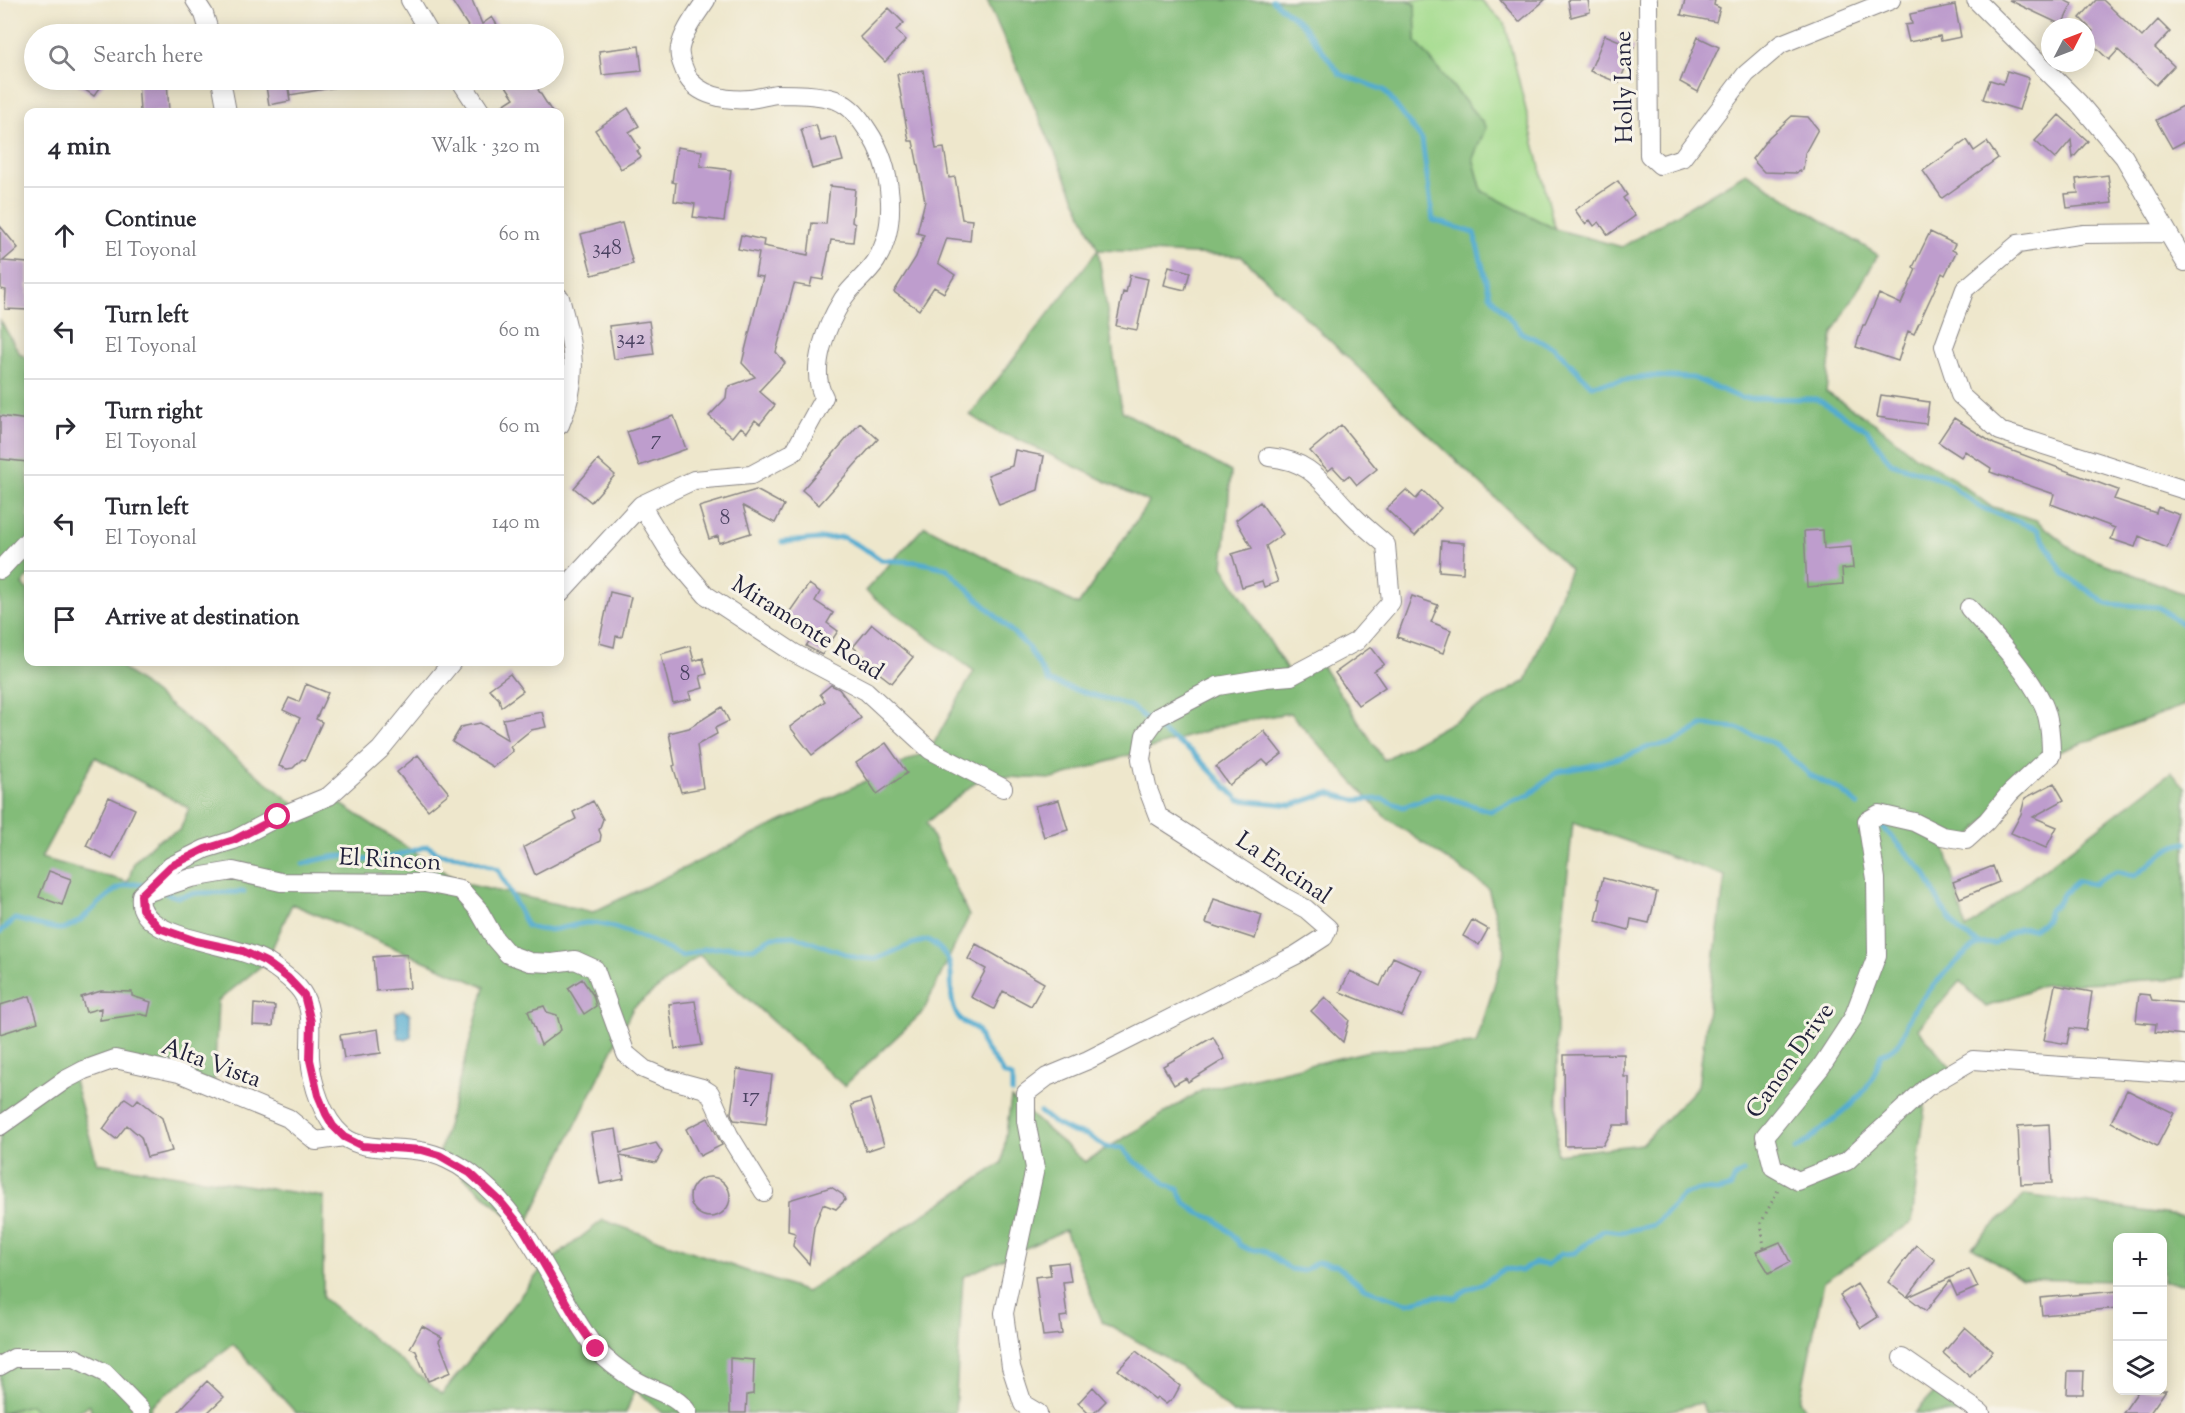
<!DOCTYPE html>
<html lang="en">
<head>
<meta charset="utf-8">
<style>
  :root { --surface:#fff; --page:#f7f7f7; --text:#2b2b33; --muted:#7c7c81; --line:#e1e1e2 }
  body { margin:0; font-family:"Sorts Mill Goudy",serif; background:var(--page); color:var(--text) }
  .controls { position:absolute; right:18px; bottom:18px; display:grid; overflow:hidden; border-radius:12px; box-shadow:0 3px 15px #0003 }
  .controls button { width:54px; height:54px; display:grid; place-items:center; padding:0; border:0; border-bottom:2px solid var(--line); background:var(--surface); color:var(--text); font:30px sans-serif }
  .compass { position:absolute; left:2041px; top:18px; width:54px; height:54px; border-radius:50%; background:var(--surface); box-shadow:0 3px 15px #0003; rotate:48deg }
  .stop { position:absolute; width:18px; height:18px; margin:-14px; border:4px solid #db2777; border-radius:50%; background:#fff }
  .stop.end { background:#db2777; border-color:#fff; box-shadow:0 2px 6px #0008 }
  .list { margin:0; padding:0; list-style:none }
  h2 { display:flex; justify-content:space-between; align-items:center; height:78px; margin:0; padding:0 24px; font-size:26px }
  h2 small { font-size:20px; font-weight:400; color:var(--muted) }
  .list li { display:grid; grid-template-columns:39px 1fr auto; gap:18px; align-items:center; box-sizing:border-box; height:96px; padding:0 24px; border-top:2px solid var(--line) }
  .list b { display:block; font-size:22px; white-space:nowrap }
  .list p { margin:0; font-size:20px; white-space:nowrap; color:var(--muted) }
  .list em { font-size:20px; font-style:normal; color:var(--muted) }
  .icon { flex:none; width:33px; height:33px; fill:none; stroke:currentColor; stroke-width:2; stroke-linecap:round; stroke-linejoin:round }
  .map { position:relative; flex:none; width:2185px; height:1413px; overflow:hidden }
  .search { position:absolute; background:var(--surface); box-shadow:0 3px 15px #0003; left:24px; top:24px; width:540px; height:66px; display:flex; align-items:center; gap:15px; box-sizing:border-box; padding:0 21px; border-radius:33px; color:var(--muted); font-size:22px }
  .panel { position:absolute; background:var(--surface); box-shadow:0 3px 15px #0003; left:24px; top:108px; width:540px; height:558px; border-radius:12px }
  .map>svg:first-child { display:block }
  .green { fill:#a4dc8e; stroke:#637f64; stroke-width:1.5 }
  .forest { fill:#83bc79; stroke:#526f5a; stroke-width:1.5; fill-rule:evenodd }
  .water { fill:#52acd0; stroke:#3a6786; stroke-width:1.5 }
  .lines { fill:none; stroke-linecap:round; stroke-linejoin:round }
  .stream { stroke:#52acd0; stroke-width:5 }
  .building { fill:#be9dcd }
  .street-casing { stroke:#888484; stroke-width:20 }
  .path { stroke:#888484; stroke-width:3; stroke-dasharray:1.5 4.5; stroke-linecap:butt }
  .street { stroke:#fff; stroke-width:18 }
  .route { stroke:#db2777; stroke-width:8 }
  .labels { text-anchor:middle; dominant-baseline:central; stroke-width:6; stroke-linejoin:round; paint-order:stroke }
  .number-label { font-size:21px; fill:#494160 }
  .street-label { font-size:24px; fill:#22223b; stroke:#f7f3e8 }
</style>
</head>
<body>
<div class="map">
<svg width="2185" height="1413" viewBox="0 0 2185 1413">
  <rect width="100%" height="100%" fill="#f7f3e8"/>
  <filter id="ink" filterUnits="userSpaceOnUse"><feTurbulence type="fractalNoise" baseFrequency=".0167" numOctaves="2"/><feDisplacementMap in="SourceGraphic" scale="12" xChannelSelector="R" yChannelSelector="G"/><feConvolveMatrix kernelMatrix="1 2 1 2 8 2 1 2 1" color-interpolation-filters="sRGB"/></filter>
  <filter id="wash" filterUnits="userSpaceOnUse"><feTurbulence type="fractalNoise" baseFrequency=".008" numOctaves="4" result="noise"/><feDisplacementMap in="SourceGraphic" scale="24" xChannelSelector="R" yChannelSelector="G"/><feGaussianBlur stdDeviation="1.35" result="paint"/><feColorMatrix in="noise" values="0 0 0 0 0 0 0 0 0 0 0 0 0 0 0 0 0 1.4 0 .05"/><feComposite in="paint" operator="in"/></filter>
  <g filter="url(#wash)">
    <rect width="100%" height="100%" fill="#eee7cc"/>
    <!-- green -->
    <path class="green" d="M1408,0H1481L1505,24L1555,229L1482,191L1473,158L1486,127L1416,42L1415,4Z
      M30,1405L38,1413H3Z"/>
    <!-- forest -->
    <path class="forest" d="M987,0H1408L1415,4L1416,42L1486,127L1473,158L1482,191L1555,229L1622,247L1746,173L1878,255L1833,333L1826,392L1876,424L1916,457L1949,475L1990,506L2036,520L2077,553L2185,594V705L2051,755L1966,840L1942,836L1966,929L2171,772L2185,787V978L2043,985L1986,1007L1960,981L1918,1029L1954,1071L1927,1087L1912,1222L1824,1282L1800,1400L1809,1413H1706L1701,1403L1660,1413H1233L1177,1364L1102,1321L1065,1230L963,1277L955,1413H663L635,1389L626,1413H296L233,1344L152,1405L149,1413H91L90,1405L75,1413H38L30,1405L0,1413V320L20,354L28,359V576L22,585L28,590V662H115L299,808L329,796L461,883L593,912L930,750L974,671L865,591L925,526L1078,605L1149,502L1013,437L999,433L970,415L1098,250ZM1098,250L1241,256L1570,569L1526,681L1384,760L1319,661L1291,676L1223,566L1231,472L1122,411ZM1290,713L1384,816L1488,888L1505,950L1476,1044L1369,1051L1202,1090L1085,1162L1011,1098L1002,1163L806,1292L603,1220L544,1266L442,1394L323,1298L324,1197L97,1163L73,1077L115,1059L214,1087L218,1001L266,962L292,904L485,987L439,1155L524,1230L633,1008L699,955L844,1086L923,1012L969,916L926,823L983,776L1053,779L1231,723ZM95,757L189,808L180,830L156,841L134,862L128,882L41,858ZM1573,822L1725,876L1698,1086L1642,1144L1557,1154V980Z
      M2025,1195L2185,1217V1283L2163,1282L2162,1238H2118L2117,1281L2022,1279L1972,1247Z
      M1941,1385L1981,1413H1915Z"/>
    <!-- water -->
    <path class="water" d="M403,1010L410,1014L411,1037L406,1040L399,1038L397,1032L396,1013Z"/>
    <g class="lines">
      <!-- stream -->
      <path class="stream" d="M1272,0L1302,24L1340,74L1384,90L1422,140L1433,220L1474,233L1490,295L1522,333L1554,347L1591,385L1651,376L1693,378L1741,398L1817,399L1867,430L1891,463L1943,480L1980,507L2037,529L2063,573L2107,604L2159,607L2185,626
        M782,542L843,537L870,552L881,560L918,562L946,568L1027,646L1049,682L1130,706L1162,732L1192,752L1239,800L1292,805L1329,793L1354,800L1382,799L1403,807L1437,794L1490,811L1529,795L1557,772L1589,766L1629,755L1651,746L1671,744L1704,725L1737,728L1775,744L1810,775L1842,791L1858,805
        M1879,823L1925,873L1942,908L1960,932L1980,944
        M303,864C316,860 330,856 344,856C352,856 359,860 367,860C389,859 407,853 427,846L440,854L459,856L498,869L527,926C549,935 564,926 586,923C612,921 658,945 682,956L704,949L727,947L753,948L773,937L794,936L858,958L876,959L912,944L928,940C967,963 941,987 958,1017C962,1023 972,1025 977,1030C980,1034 980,1039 982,1043C989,1055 996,1060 1003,1074L1012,1077V1092
        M165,893L177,897L197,893L244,892
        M0,932L15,919C24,921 56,930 61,929C91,925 111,873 145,886
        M1040,1112L1054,1123L1072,1132L1087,1135L1106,1147L1122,1148L1135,1162L1158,1176L1165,1184L1178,1189L1185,1203L1199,1213L1215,1219L1231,1233L1240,1245L1250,1250H1263L1290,1269L1304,1271L1317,1262L1336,1265L1364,1288L1407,1303L1436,1296L1456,1298C1468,1287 1468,1290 1481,1284C1499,1276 1497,1265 1521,1271L1534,1263L1547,1265L1561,1254L1574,1253L1604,1230L1622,1232L1654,1225L1684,1195L1698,1190L1718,1191L1731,1187L1735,1177L1743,1172
        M1795,1150C1804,1145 1810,1139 1817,1133C1849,1106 1869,1097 1881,1055C1910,1041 1900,1029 1915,1008C1925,994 1966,948 1981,944C1985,943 1991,944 1995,944C2008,933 2016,926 2033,929L2046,920L2049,910L2057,904L2064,893L2078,881L2093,884L2116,871L2134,876C2152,865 2163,847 2185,843"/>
    </g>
    <g id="blocks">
      <!-- building -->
      <path class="building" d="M451,0H472L482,24L492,17L503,34H464L471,31Z
        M1500,0H1545L1519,22Z
        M1568,0H1588L1590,12L1571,17Z
        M1685,0H1715L1714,5L1720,8L1716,22L1681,15Z
        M2009,0H2064L2072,4L2062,25Z
        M2096,0H2103L2142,37L2158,20L2170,32L2155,48L2174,66L2156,85L2118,50L2109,60L2091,43L2094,40L2089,36L2093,31L2080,18Z
        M1955,5L1961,37L1941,41L1940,36L1909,42L1905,25L1912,24L1910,14Z
        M889,8L904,23L896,30L906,40L885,62L860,37Z
        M1605,35L1634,47L1619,83L1590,71Z
        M1698,37L1719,47L1698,92L1680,82Z
        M639,46L642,71L602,75L599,51Z
        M923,70L936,149L944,148L949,178L955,177L962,219L972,220L970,241L947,238L938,263L955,275L944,293L934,287L919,310L894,292L916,257L924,235L917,233L925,201L913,141H909L897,74Z
        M2007,71L2029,78L2019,110L1983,99L1990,80L2003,84Z
        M71,80H106L94,96Z
        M138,80H167L169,112H140Z
        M287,80H337L338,87L290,95Z
        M502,80H532L552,112H492L514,98Z
        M287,82L290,101L269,105L266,86Z
        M2185,105V141L2172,148L2156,120Z
        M628,108L639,126L629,132L640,149L637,151L641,157L621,169L595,130Z
        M2059,115L2088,141L2073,158L2071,140L2055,159L2035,141Z
        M1792,116L1808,117L1818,129L1805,153L1803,170L1796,173L1764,172L1752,159L1769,137Z
        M816,125L821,141L836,137L843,161L812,169L801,129Z
        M1967,140L1974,151L1987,142L1998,158L1942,198L1923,171Z
        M677,147L702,151L700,166L731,170L724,221L693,217L695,204L674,201L676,183L672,182Z
        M2108,175L2112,203L2067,208L2065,194L2078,193L2076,179Z
        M1618,181L1627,195L1623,198L1635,216L1608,235L1599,222L1594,226L1590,220L1585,224L1575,210Z
        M830,186L855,189L852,222L855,224L853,242L831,240L823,280L812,278L810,287L794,284L776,352L785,363L759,391L775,405L760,424L755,420L747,432L741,427L733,437L709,416L726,398L727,389L730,386L755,377L742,363L763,277L755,276L759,253L738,249L741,235L764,240L763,246L808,255L812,223L826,224Z
        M622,223L633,264L592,275L581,234Z
        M0,226L18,248L3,261L28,263V310L5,309L6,290L1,289Z
        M1930,232L1955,244L1952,250L1956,252L1945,275L1942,273L1914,334L1908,331L1898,361L1856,347L1863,325H1865L1879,294L1901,304L1916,269L1913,267Z
        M1169,266L1190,272L1185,290L1164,285Z
        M1130,275L1148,279L1137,330L1116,326L1123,292L1126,293Z
        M649,321L654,354L614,359L609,326Z
        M1881,395L1929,402L1926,424L1877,417Z
        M0,416L28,420L27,462L0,459Z
        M674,416L686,449L639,466L627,432Z
        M1954,418L1994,444L2118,490L2114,499L2156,513L2158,507L2180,515L2167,548L2139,536L2135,547L2111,539L2115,528L2051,504L2054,494L1990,472L1991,468L1965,451L1961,457L1938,442Z
        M860,423L878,439L819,505L802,490Z
        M1341,425L1377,469L1357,485L1349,475L1344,479L1333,467L1328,471L1310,451Z
        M1015,450L1044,456L1038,490L999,505L988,475L1012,466Z
        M598,460L615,475L591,502L574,488Z
        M756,490L784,505L775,523L743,506L751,533L719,543L718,536L709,539L699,507Z
        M1406,490L1416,499L1423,491L1441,508L1415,536L1386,509Z
        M1260,502L1283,534L1266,546L1278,582L1264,587L1262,581L1242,587L1232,554L1252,548L1236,520Z
        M1823,530L1824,549L1851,547L1853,568L1842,569L1843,584L1807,587L1804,531Z
        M1441,541L1464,543L1463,573L1439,571Z
        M809,584L820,592L815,601L833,613L827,623L838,631L822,655L806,646L813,636L786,617Z
        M610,592L631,597L622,637L616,636L614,647L599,643Z
        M1412,596L1438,605L1431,622L1451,630L1443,653L1397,637Z
        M872,624L913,657L892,683L861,659L864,656L853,647Z
        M690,646L694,661L703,658L707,674L700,676L703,688L689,692L691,699L673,703L661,654Z
        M1371,647L1384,664L1374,671L1385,687L1358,705L1335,673Z
        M510,674L523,691L501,707L499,699L489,689Z
        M306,684L328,693L316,719L322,722L305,760L302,759L293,768L287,769L279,766L300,718L283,710L289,698L299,702Z
        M831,685L839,689L861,718L812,755L790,727L825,701L820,694Z
        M722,707L729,721L715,728L717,734L697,745L703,788L681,792L673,766L675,765L669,733L689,728Z
        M542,712L546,727L531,730L510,747L513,751L493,767L452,742L461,727L480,723L508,740L503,719Z
        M1264,731L1282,754L1268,765L1263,760L1229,785L1216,767Z
        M886,743L907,773L877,794L856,763Z
        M418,755L449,793L428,810L397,772Z
        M2054,783L2064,800L2033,817L2057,827L2046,848L2011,833L2021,814L2025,798Z
        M109,797L135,809L112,859L86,846Z
        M1059,800L1068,830L1044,837L1035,806Z
        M593,801L603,819L599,830L601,835L600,841L535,875L524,847L576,819L573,812Z
        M1993,866L1999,882L1960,898L1953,882Z
        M49,871L71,879L62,905L39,897Z
        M1603,878L1657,892L1649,923L1631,919L1629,930L1596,921L1601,899L1598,898Z
        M1214,899L1262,915L1255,939L1206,923Z
        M1472,920L1488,929L1479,945L1463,936Z
        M976,944L1044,983L1031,1006L1003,991L994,1009L971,997L986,969L968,959Z
        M407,954L410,988L376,991L373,957Z
        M1393,957L1422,970L1402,1016L1340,992L1350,971L1380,986Z
        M582,979L593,995L596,1006L584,1014L568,988Z
        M2055,985L2092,992L2086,1030L2070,1028L2067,1044L2044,1040Z
        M101,991L132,992V996L151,1002L148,1016L140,1014L100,1020L101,1008L86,1012L81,997Z
        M2139,994L2150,995L2152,1000L2185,1003V1035L2155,1032L2156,1024L2136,1022Z
        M30,996L38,1022L0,1034V1005Z
        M1325,997L1349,1020L1343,1042L1311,1011Z
        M695,1001L702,1045L675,1049L669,1004Z
        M254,1004L275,1006L273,1026L253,1025Z
        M544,1006L547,1012L557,1015L561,1030L541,1045L528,1011Z
        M378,1029L381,1053L344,1058L340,1035Z
        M1213,1037L1225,1059L1188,1082L1186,1078L1174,1085L1163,1066Z
        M1624,1054V1077H1629V1125H1614L1603,1145L1565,1146L1564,1055Z
        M737,1069L772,1075L766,1124L734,1120L731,1113Z
        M2127,1090L2174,1113L2157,1146L2111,1122Z
        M125,1098L134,1104L138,1099L162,1118L172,1151L147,1157L141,1137L127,1125L116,1139L103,1129Z
        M870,1099L884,1145L866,1151L851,1105Z
        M708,1118L722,1145L700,1156L686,1129Z
        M2049,1124L2052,1183L2021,1184L2018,1126Z
        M616,1129L620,1153L656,1143L662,1152L656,1163L620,1156L624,1179L600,1184L591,1133Z
        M690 1197a20 20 0 1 1 40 0a20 20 0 1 1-40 0Z
        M831,1187L843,1195L845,1200L836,1209L823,1204L814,1227L809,1264L793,1246L795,1233L788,1231L789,1200Z
        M1780,1242L1790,1262L1769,1273L1756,1252Z
        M1916,1245L1935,1260L1907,1297L1888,1282Z
        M1068,1262L1071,1281L1063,1282L1067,1316L1060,1317L1062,1334L1043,1336L1035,1277L1051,1275L1049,1264Z
        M1969,1269L1978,1287L1957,1296L1950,1281L1926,1311L1908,1297Z
        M1857,1284L1878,1317L1861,1328L1840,1295Z
        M2118,1291V1308L2042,1315L2040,1298Z
        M422,1326L442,1337L439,1341L451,1372L428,1381L416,1351L410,1348Z
        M1965,1327L1993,1351L1970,1377L1943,1353Z
        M1136,1351L1180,1386L1174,1397L1166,1404L1157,1397L1155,1399L1118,1370Z
        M730,1358L754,1360L753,1394L747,1395L746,1413H730Z
        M2068,1371H2084L2083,1394H2067Z
        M207,1381L224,1397L207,1413H177Z
        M1093,1387L1106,1401L1094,1413H1088L1078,1403Z
        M2139,1390H2166L2150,1413H2123Z"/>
    </g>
  </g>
  <g filter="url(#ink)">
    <use href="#blocks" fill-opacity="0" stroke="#888484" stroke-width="1.5"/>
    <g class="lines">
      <defs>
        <path id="street" d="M195,0L204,14L210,34
          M410,0L430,34
          M1648,0L1649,155L1660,165L1682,158L1746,74L1781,44L1891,0
          M1976,0L2078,102L2124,157L2185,262
          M221,80L227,112
          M460,80L481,112
          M2168,233L2084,234L2018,244L1965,289L1944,346L1960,395L2000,431L2185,490
          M560,298C573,347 581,376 560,425
          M641,505L671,554L706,595L794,653L866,691L930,750L1003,788
          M0,570L28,540
          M560,593L641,505L694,480L751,475L794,452L824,397C808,369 827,325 843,299C852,285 867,275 876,261C899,224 892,166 868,131C859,117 851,106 836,100C818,94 795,94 777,94C768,95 759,98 750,99C728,101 696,96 686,74C683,66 678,57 680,48C683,31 697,14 706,0
          M1969,608C1995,637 2026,669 2043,704C2050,719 2051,739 2051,755L2010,793L1987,821L1966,840L1942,836L1914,822L1879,814L1867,821L1876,879L1877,955L1853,1018L1821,1067L1765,1136L1773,1167L1798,1181L1847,1161L1927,1087L1973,1060L2185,1074
          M452,662L380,750L329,796L278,817L234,840L205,849L171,866L141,895C141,898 140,905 142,908C155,943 240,942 271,965C282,973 297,983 304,996C314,1014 309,1038 310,1058C312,1084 322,1118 343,1136C362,1152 397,1146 421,1151C438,1154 457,1163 470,1173C513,1205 538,1254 564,1299C574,1316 584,1334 596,1349C607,1361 622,1372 635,1380C652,1391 677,1394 688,1413
          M143,894L191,878L233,871L281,882L425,883L461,890L478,909L495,939L508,954L530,962L552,963L575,960L595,969L626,1054L644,1069L665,1078L702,1088L710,1093L729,1135L764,1192
          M0,1126L65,1080L84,1070L115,1059L179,1073L288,1118L316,1141L344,1137
          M1902,1358L1981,1413
          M0,1366L14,1358H75L105,1373L141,1410V1413
          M1038,1413L1023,1404L1011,1367L1004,1313L1035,1168L1026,1121V1093L1047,1077L1088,1060L1296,955L1324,937L1328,928L1306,909L1284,897L1158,816L1147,787L1141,759L1145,735L1158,717L1218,686L1266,678L1291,676L1357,641L1391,602L1386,545C1374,534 1359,523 1348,510C1321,482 1312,461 1269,457"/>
      </defs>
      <!-- street casing -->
      <use href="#street" class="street-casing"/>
      <!-- path -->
      <path class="path" d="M1764,1248L1761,1223L1778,1190"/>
      <!-- street -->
      <use href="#street" class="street"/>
    </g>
  </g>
  <g class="lines" filter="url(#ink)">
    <!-- route -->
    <path class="route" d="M278,817L234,840L205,849L171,866L141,895L142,909L159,928L196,941L243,951L266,962L288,978L304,995L311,1022L310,1060L318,1095L326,1114L333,1126L344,1137L362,1146L422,1150L439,1155L470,1173L500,1201L524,1230L578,1323L596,1349"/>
  </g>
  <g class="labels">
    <!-- number labels -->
    <g class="number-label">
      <text x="607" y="249">348</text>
      <text x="631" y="339">342</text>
      <text x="656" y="440">7</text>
      <text x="725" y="519">8</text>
      <text x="685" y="675">8</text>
      <text x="751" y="1097">17</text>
    </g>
    <!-- street labels -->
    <g class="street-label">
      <text transform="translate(1625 87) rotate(-91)">Holly Lane</text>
      <text transform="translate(807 629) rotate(32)">Miramonte Road</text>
      <text transform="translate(390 861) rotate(3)">El Rincon</text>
      <text transform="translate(1283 869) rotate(34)">La Encinal</text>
      <text transform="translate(1791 1061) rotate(-55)">Canon Drive</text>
      <text transform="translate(211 1064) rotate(20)">Alta Vista</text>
    </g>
  </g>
</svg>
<div class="controls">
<button>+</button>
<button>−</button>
<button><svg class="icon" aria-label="layers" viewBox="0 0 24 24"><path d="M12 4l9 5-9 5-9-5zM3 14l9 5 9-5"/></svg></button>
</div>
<svg class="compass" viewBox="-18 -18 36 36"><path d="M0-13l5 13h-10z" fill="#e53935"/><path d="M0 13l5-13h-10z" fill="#7c7c81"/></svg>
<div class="stop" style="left:278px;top:817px"></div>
<div class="stop end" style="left:596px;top:1349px"></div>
<div class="search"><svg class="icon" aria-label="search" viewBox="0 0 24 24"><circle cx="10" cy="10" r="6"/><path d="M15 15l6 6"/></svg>Search here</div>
<section class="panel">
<h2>4 min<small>Walk · 320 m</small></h2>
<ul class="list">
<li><svg class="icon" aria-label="ahead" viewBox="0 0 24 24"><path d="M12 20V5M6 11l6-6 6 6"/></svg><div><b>Continue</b><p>El Toyonal</p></div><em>60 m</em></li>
<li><svg class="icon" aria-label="left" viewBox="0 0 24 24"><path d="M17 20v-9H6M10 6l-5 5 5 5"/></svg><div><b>Turn left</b><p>El Toyonal</p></div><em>60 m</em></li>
<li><svg class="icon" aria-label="right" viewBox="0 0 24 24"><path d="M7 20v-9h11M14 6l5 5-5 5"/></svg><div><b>Turn right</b><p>El Toyonal</p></div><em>60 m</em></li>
<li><svg class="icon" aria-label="left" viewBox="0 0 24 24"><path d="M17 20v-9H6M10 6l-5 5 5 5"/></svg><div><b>Turn left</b><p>El Toyonal</p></div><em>140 m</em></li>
<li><svg class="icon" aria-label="arrive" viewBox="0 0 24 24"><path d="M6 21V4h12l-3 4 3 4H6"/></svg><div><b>Arrive at destination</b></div></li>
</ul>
</section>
</div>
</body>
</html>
